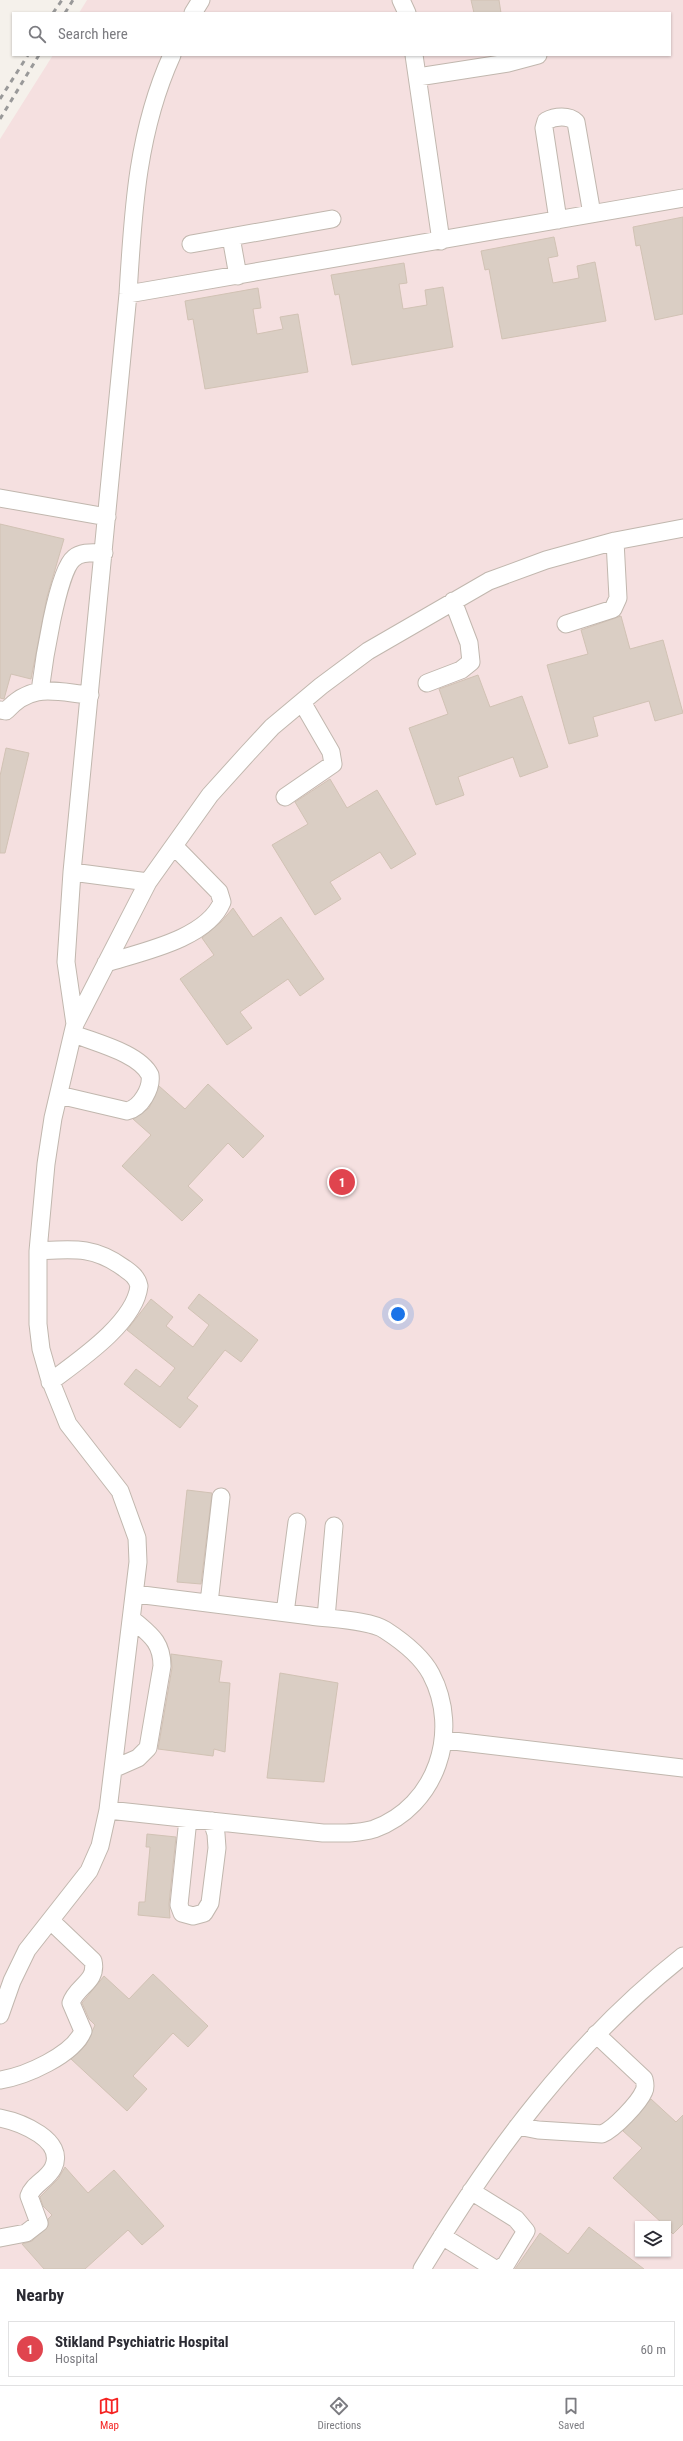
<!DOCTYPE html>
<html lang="en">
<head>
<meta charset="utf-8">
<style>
  :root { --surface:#fff; --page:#f2f2f3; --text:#2b2b33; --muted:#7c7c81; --line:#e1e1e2; --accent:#f52423 }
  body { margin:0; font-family:"Roboto Condensed",sans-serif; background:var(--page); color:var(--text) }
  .controls { position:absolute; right:12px; bottom:12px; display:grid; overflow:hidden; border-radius:0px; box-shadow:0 1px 3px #0004 }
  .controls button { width:36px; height:36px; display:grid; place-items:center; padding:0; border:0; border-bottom:1px solid var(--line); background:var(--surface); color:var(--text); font:20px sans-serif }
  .you { position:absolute; left:398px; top:1314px; width:14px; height:14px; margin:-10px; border:3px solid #fff; border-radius:50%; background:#1a73e8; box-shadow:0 0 0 6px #1a73e833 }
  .badge { display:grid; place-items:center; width:26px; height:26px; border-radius:50%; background:var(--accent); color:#fff; font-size:13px; font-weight:700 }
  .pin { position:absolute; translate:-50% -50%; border:2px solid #fff; box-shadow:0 1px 4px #0006 }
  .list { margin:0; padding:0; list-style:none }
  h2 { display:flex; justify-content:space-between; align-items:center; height:52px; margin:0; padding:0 16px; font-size:17px }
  h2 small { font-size:13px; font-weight:400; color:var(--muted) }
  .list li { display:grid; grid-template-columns:26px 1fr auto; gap:12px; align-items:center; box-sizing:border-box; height:56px; margin:0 8px 8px; padding:0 8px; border:1px solid var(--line); border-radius:0px }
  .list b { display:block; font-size:15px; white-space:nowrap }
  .list p { margin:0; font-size:13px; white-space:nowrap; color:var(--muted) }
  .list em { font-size:13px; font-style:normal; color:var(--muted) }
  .icon { flex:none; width:22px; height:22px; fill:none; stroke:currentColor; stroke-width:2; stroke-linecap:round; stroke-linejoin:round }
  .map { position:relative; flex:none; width:683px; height:2269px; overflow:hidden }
  .search { position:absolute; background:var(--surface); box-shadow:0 1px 3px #0004; left:12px; right:12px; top:12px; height:44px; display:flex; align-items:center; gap:10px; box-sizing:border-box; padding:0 14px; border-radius:0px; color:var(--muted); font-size:15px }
  .sheet { height:116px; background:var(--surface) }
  nav { display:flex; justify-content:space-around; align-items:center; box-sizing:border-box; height:56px; border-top:1px solid var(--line); background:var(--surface); font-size:11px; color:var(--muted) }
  nav a { display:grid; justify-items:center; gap:2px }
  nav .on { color:var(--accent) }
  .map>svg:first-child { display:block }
  .medical { fill:#f5e0e0; fill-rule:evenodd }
  .building { fill:#dacec4; stroke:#d1c2b4 }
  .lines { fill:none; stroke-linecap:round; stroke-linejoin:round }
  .minor-casing { stroke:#c1b7ae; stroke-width:19 }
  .minor { stroke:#fff; stroke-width:17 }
  .rail { stroke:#999; stroke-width:3; stroke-dasharray:5 5; stroke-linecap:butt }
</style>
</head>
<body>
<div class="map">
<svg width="683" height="2269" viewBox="0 0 683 2269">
  <rect width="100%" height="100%" fill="#f5f1eb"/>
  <!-- medical -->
  <path class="medical" d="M87,0H683V2269H0V139L53,55H670V13H79ZM638,2224H668V2254H638Z"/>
  <!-- building -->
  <path class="building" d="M471,0H499L501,13H474Z
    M683,217V314L655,320L640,245L636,246L633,227Z
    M554,237L558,256L548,258L553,283L579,278L577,266L595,262L606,321L502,339L489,269L485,270L481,251Z
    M404,263L407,283L399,284L403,309L427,305L425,290L443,287L453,347L352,365L339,294L335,295L331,275Z
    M258,288L261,308L253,309L257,334L283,329L280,317L298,314L308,372L205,389L193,319L188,320L185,301Z
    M0,524L64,539L47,597L31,679L11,674L4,699L0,698Z
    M621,616L630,649L663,640L683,713L655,721L649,701L593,717L598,736L569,744L547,665L588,654L581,630Z
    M478,675L490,707L522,696L548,767L520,777L513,757L458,777L464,795L436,805L409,728L448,714L439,689Z
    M6,748L29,753L5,853H0V776Z
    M330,779L347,808L377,790L416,854L391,869L380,852L330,882L341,899L315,915L272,845L308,824L295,802Z
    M233,908L253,937L281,917L324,979L300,996L288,979L240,1012L252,1028L227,1045L180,979L214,955L202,938L221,922Z
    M208,1084L264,1136L243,1158L228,1143L188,1186L203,1200L182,1221L122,1166L151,1135L133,1119L149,1108L159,1086L185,1109Z
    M199,1294L258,1340L241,1362L225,1350L187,1398L198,1406L180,1428L124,1384L136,1369L160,1387L175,1368L127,1330L151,1299L173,1317L166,1326L193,1347L209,1325L188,1308Z
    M187,1490L212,1493L201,1584L177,1582Z
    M171,1654L222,1661L219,1682L230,1683L225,1752L214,1749L213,1756L158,1749L172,1668Z
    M280,1673L338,1683L324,1782L267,1778Z
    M147,1834L176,1837L169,1904L170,1918L138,1915L139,1902H145L150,1847H146Z
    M153,1974L208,2026L188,2047L173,2033L133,2076L147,2089L127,2111L71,2059L86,2045L95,2025L89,2019L82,2003L104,1976L129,1999Z
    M651,2099L676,2122L683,2115V2224L673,2234L668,2229V2224H663L613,2178L642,2148L623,2131Z
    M65,2167L88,2193L114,2170L164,2226L142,2245L128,2230L85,2269H44L22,2244L32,2241L48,2226V2219L52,2215L43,2206L40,2197L58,2179Z
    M589,2227L644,2269H515L540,2233L568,2254Z"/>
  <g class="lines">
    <defs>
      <path id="minor" d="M401,0L407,13
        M193,13L201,0
        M414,55L441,241
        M418,77L508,63L538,55
        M558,220L544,128L546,121C555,116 569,115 576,122L592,214
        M231,237L238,276
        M191,244L332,219
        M128,294L683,198
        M0,498L107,517
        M566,624L613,609L618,598L615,541
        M427,683L461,670L471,662L469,643L453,601
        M40,691C43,667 57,571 74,558C82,551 94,553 104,553
        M0,710L6,711C32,682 55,692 90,695
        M285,797L333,764L331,752L302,702
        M72,872L148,882
        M106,963C141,952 207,939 222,902L219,892L174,846
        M75,1024L66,962L72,872L128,294C133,211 137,132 172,55
        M59,1095L127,1111C141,1108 152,1088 150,1075C139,1053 96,1043 74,1034
        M38,1251C73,1249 94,1246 124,1268C131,1273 137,1277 139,1286C135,1323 78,1361 50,1382
        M209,1603L221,1497
        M285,1613L297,1522
        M326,1618L334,1526
        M445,1740L683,1768
        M113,1769L138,1758L148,1748L162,1666C162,1641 149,1634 132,1619
        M108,1810L323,1833C340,1833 358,1834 374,1829C437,1806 461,1731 431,1674C422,1657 402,1641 385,1630C370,1620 330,1619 311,1616C253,1609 194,1601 135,1594
        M188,1819L179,1905L182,1913L193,1916L204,1913L210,1903L217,1848L216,1834L212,1821
        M0,2015L12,1981L27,1950L89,1871L100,1846L108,1810L138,1562L137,1538L120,1491L68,1424L49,1377L41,1349L38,1324V1251L46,1164L53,1118L75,1024L148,882L210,795L247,754L272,727L321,686L368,651L489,581L546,560L615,541L683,528
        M0,2080C26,2076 73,2055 83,2031L71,2003C76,1986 98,1982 93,1961L51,1921
        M0,2118C20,2122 67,2140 53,2168C47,2180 33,2184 29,2196L39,2223L26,2233L0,2238
        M518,2126L538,2130L602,2134C614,2129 639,2103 644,2091C646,2087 645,2083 644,2079L596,2034
        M471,2191L516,2219L526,2231L506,2264L499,2269
        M442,2236L495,2269
        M422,2269C492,2152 575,2041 683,1956"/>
    </defs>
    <!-- minor casing -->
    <use href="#minor" class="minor-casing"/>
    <!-- minor -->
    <use href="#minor" class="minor"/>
    <!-- rail -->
    <path class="rail" d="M53,13L62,0
      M65,13L73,0
      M0,99L28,55
      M0,119L39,55"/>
  </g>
</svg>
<div class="controls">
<button><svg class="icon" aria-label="layers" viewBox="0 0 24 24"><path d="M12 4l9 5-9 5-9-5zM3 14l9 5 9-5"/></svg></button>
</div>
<div class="you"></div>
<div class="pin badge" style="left:342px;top:1182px;background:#e0444e">1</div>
<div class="search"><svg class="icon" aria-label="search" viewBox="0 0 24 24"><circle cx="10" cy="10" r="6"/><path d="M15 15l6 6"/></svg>Search here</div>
</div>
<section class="sheet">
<h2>Nearby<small></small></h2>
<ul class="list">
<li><span class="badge" style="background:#e0444e">1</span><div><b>Stikland Psychiatric Hospital</b><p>Hospital</p></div><em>60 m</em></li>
</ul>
</section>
<nav>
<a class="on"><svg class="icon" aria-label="map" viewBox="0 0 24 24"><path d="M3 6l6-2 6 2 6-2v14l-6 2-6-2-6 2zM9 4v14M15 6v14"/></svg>Map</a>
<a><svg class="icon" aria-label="directions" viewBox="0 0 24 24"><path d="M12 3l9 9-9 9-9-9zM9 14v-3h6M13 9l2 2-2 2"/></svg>Directions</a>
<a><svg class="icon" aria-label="saved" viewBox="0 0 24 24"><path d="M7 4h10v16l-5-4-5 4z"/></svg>Saved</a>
</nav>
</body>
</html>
